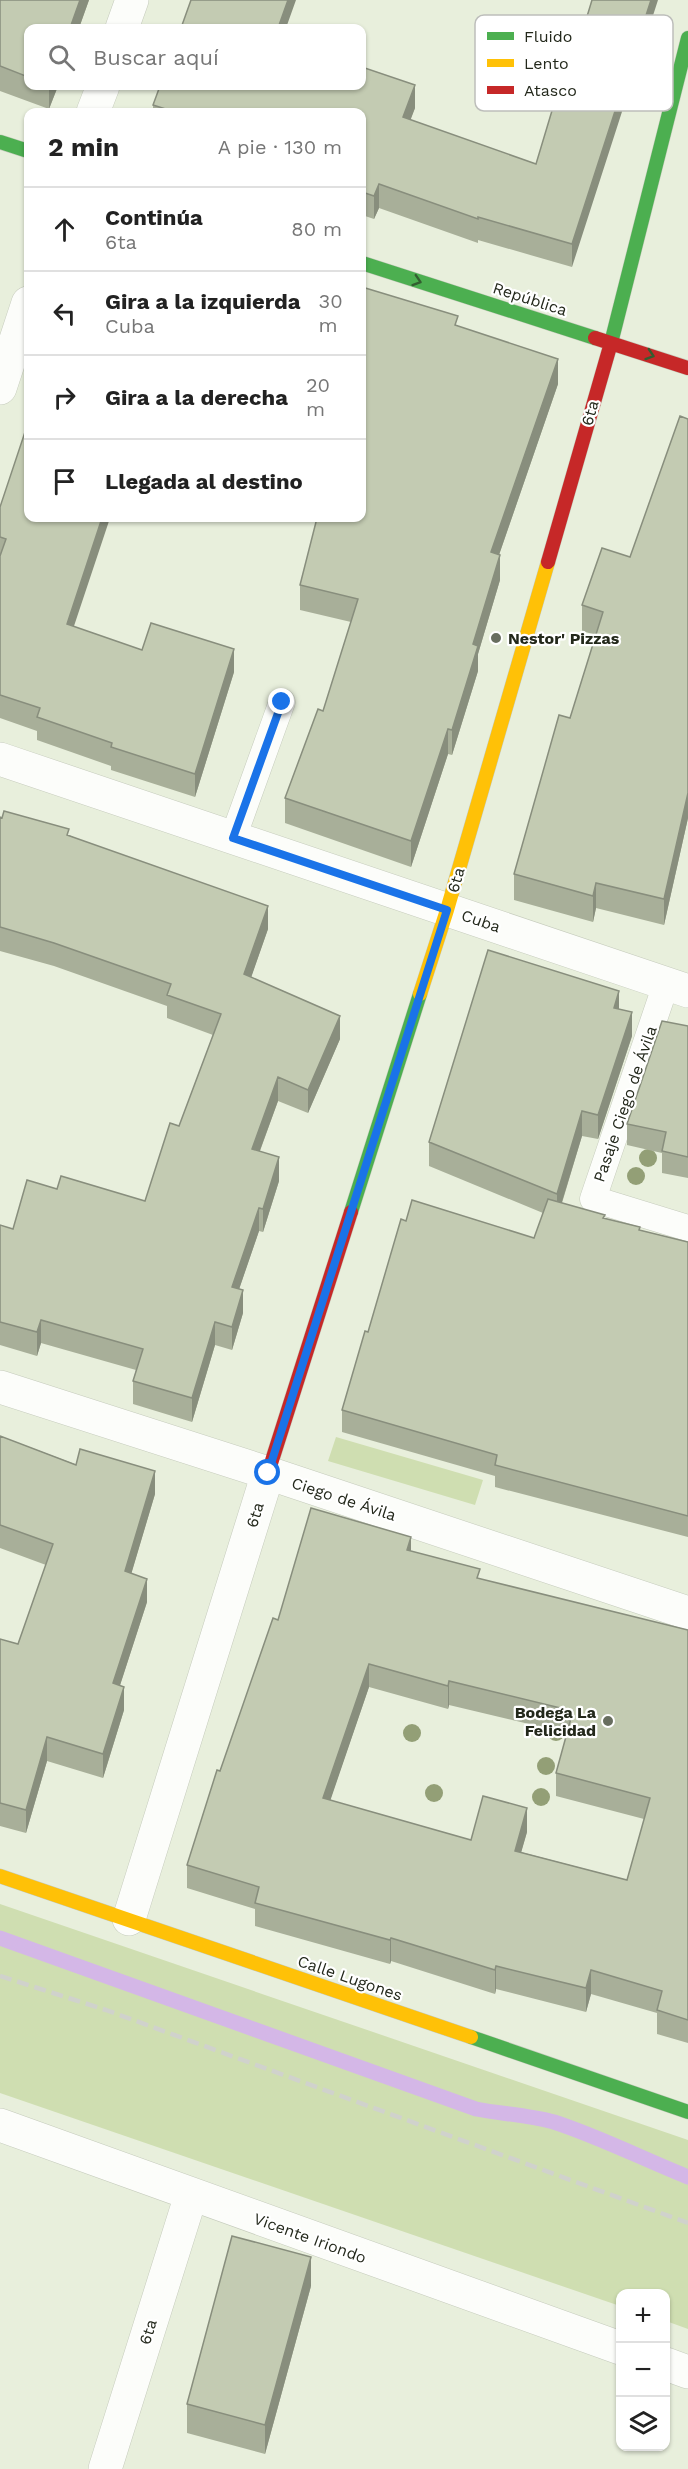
<!DOCTYPE html>
<html lang="es">
<head>
<meta charset="utf-8">
<style>
  :root { --surface:#fff; --page:#f2f2f2; --text:#222; --muted:#767676; --line:#e0e0e0 }
  body { margin:0; font-family:"Work Sans",sans-serif; background:var(--page); color:var(--text) }
  .controls { position:absolute; right:18px; bottom:18px; display:grid; overflow:hidden; border-radius:12px; box-shadow:0 2px 4px #0004 }
  .controls button { width:54px; height:54px; display:grid; place-items:center; padding:0; border:0; border-bottom:2px solid var(--line); background:var(--surface); color:var(--text); font:30px sans-serif }
  .stop { position:absolute; width:18px; height:18px; margin:-14px; border:4px solid #1a73e8; border-radius:50%; background:#fff }
  .stop.end { background:#1a73e8; border-color:#fff; box-shadow:0 2px 6px #0008 }
  .list { margin:0; padding:0; list-style:none }
  h2 { display:flex; justify-content:space-between; align-items:center; height:78px; margin:0; padding:0 24px; font-size:26px }
  h2 small { font-size:20px; font-weight:400; color:var(--muted) }
  .list li { display:grid; grid-template-columns:39px 1fr auto; gap:18px; align-items:center; box-sizing:border-box; height:84px; padding:0 24px; border-top:2px solid var(--line) }
  .list b { display:block; font-size:22px; white-space:nowrap }
  .list p { margin:0; font-size:20px; white-space:nowrap; color:var(--muted) }
  .list em { font-size:20px; font-style:normal; color:var(--muted) }
  .icon { flex:none; width:33px; height:33px; fill:none; stroke:currentColor; stroke-width:2; stroke-linecap:round; stroke-linejoin:round }
  .map { position:relative; flex:none; width:688px; height:2469px; overflow:hidden }
  .search { position:absolute; background:var(--surface); box-shadow:0 2px 4px #0004; left:24px; top:24px; width:342px; height:66px; display:flex; align-items:center; gap:15px; box-sizing:border-box; padding:0 21px; border-radius:12px; color:var(--muted); font-size:22px }
  .panel { position:absolute; background:var(--surface); box-shadow:0 2px 4px #0004; left:24px; top:108px; width:342px; height:414px; border-radius:12px }
  .map>svg:first-child { display:block }
  .green { fill:#cfdeb1 }
  .lines { fill:none; stroke-linecap:round; stroke-linejoin:round }
  .stream { stroke:#d4b7e7; stroke-width:15 }
  .lane-casing { stroke:#c5cbbc; stroke-width:27 }
  .street-casing { stroke:#c5cbbc; stroke-width:34 }
  .fast-casing { stroke:#c5cbbc; stroke-width:15 }
  .slow-casing { stroke:#c5cbbc; stroke-width:15 }
  .jam-casing { stroke:#c5cbbc; stroke-width:15 }
  .lane { stroke:#fcfdfa; stroke-width:26 }
  .street { stroke:#fcfdfa; stroke-width:33 }
  .fast { stroke:#4caf50; stroke-width:14 }
  .slow { stroke:#ffc107; stroke-width:14 }
  .jam { stroke:#c62828; stroke-width:14 }
  .rail { stroke:#d0d2cc; stroke-width:4.5; stroke-dasharray:12 6; stroke-linecap:butt }
  .tree { fill:#939f76 }
  .wall { fill:#a8af99; fill-rule:evenodd }
  .shaded-wall { fill:#888e7d }
  .building { fill:#c3cbb2; stroke:#888e7d; stroke-width:1.5; fill-rule:evenodd }
  .oneway { stroke:#335e30 }
  .route { stroke:#1a73e8; stroke-width:8 }
  .poi-dot { fill:#686e5f; stroke:#fff; stroke-width:2 }
  .labels { text-anchor:middle; dominant-baseline:central; stroke-width:4.5; stroke-linejoin:round; paint-order:stroke }
  .street-label { font-size:16px; fill:#23281b; stroke:#fff }
  .poi-label { font-size:16px; font-weight:bold; fill:#23281b; stroke:#fff; text-anchor:start }
  .key { fill:#fff; stroke:#bdbebb; stroke-width:1.5 }
  .key-label { font-size:16px; fill:#23281b }
</style>
</head>
<body>
<div class="map">
<svg width="688" height="2469" viewBox="0 0 688 2469">
  <rect width="100%" height="100%" fill="#e8efdc"/>
  <!-- green -->
  <path class="green" d="M336,1437L483,1480L475,1505L328,1461Z
    M0,1904L688,2140V2329L666,2321V2294H620V2306L0,2093Z"/>
  <g class="lines">
    <!-- stream -->
    <path class="stream" d="M0,1938L476,2109C502,2114 529,2115 554,2122C600,2137 643,2159 688,2177"/>
    <defs>
      <path id="lane" d="M233,838L282,702
        M666,984L593,1199L688,1228"/>
      <path id="street" d="M122,28L132,0
        M93,112L103,86
        M0,388L28,303
        M0,759L688,991
        M0,1387L268,1473L688,1613
        M129,1919L268,1473
        M0,2125L620,2348
        M666,2364L688,2372
        M105,2469L191,2195"/>
      <path id="fast" d="M0,142L28,151
        M362,263L595,338
        M611,343L688,38
        M351,1212L420,994
        M471,2037L688,2112"/>
      <path id="slow" d="M420,994L447,910L548,562
        M0,1876L471,2037"/>
      <path id="jam" d="M595,338L688,368
        M548,562L611,343
        M268,1473L351,1212"/>
    </defs>
    <!-- lane casing -->
    <use href="#lane" class="lane-casing"/>
    <!-- street casing -->
    <use href="#street" class="street-casing"/>
    <!-- fast casing -->
    <use href="#fast" class="fast-casing"/>
    <!-- slow casing -->
    <use href="#slow" class="slow-casing"/>
    <!-- jam casing -->
    <use href="#jam" class="jam-casing"/>
    <!-- lane -->
    <use href="#lane" class="lane"/>
    <!-- street -->
    <use href="#street" class="street"/>
    <!-- fast -->
    <use href="#fast" class="fast"/>
    <!-- slow -->
    <use href="#slow" class="slow"/>
    <!-- jam -->
    <use href="#jam" class="jam"/>
    <!-- rail -->
    <path class="rail" d="M0,1976L106,2010L688,2223"/>
  </g>
  <!-- trees -->
  <g class="tree">
    <circle cx="648" cy="1158" r="9"/>
    <circle cx="636" cy="1176" r="9"/>
    <circle cx="556" cy="1732" r="9"/>
    <circle cx="412" cy="1733" r="9"/>
    <circle cx="546" cy="1766" r="9"/>
    <circle cx="434" cy="1793" r="9"/>
    <circle cx="541" cy="1797" r="9"/>
  </g>
  <!-- wall -->
  <path class="wall" d="M0,0H89L79,28H28V86H58L49,109L0,91Z
    M572,66V267L478,240V243L379,208L374,219L362,215V112H153V105L415,108L410,120L536,164Z
    M458,326L558,384L499,555L500,580L478,654V671L452,755L448,754L411,867L285,823V798L323,711L351,622L300,610V585Z
    M688,419V818L664,925L596,908L593,922L514,900V874L570,718L596,635L582,631V605L630,557Z
    M0,507L74,627L142,650L234,672L195,797L111,770V766L37,740V731L0,718Z
    M0,817L69,835L268,929L251,977L340,1039L308,1113L278,1101L260,1151L279,1181L263,1232L259,1231L239,1289L243,1313L232,1350L215,1345L192,1422L133,1404V1381L136,1370L41,1343L37,1356L0,1345V1225L13,1229L57,1189L145,1201L179,1126L213,1035L167,1018V1006L54,966L0,951Z
    M619,1009L632,1036L598,1139L582,1136L562,1203L605,1219L640,1230L688,1242V1537L495,1487V1476L342,1432V1410L406,1221L534,1238L543,1213L429,1166V1142Z
    M688,1026V1178L662,1173V1153L627,1145V1124Z
    M0,1436L155,1494L131,1574L147,1602L120,1685L124,1710L103,1778L47,1761L26,1833L0,1826V1639L18,1644L46,1565L0,1548Z
    M411,1551L480,1579L688,1630V2043L657,2034V2013L591,1994L586,2012L496,1989L495,1994L391,1961L390,1964L255,1926V1909L187,1888V1865L220,1771L278,1620ZM369,1687L448,1709L449,1705L567,1733L556,1773V1796L644,1819L627,1880L521,1852L527,1832L471,1840L330,1800Z
    M311,2286L265,2454L187,2433V2404Z"/>
  <!-- shaded-wall -->
  <path class="shaded-wall" d="M80,0H89L79,28H70Z
    M288,0H296L286,28H278Z
    M651,0H658L572,267V244Z
    M415,85V108L403,140V117Z
    M49,86H58L49,109Z
    M379,184V208L374,219V196Z
    M558,359V384L491,578V552Z
    M102,518H110L67,647V624Z
    M500,555V580L478,654V671L452,755V730L473,644Z
    M234,649V672L195,797V774Z
    M448,729V754L411,867V841Z
    M688,793V818L664,925V899Z
    M596,883V908L593,922V896Z
    M268,906V929L244,998V974Z
    M619,991V1015L614,1008Z
    M632,1012V1036L598,1139V1115Z
    M340,1016V1039L308,1113V1090Z
    M278,1077V1101L252,1172V1149Z
    M582,1111V1136L557,1218V1194Z
    M279,1157V1181L263,1232V1209Z
    M259,1208V1231L232,1310V1287Z
    M243,1290V1313L232,1350V1327Z
    M41,1320V1343L37,1356V1332Z
    M215,1322V1345L192,1422V1398Z
    M155,1471V1494L125,1595V1571Z
    M411,1537V1561L407,1550Z
    M147,1579V1602L113,1707V1683Z
    M369,1664V1687L323,1822V1798Z
    M449,1681V1705L448,1709V1686Z
    M124,1687V1710L103,1778V1754Z
    M47,1737V1761L26,1833V1810Z
    M527,1808V1832L515,1874V1851Z
    M391,1938V1961L390,1964V1940Z
    M496,1966V1989L495,1994V1970Z
    M591,1970V1994L586,2012V1988Z
    M311,2257V2286L265,2454V2425Z"/>
  <!-- building -->
  <path class="building" d="M0,0H80L70,28H28V77L0,66Z
    M191,0H288L278,28H181Z
    M592,0H651L572,244L478,217V219L379,184L374,196L362,192V112H175L153,105L160,86H362V67L415,85L403,117L536,164L566,64L572,66Z
    M362,287L458,316L455,325L558,359L491,552L500,555L473,644L478,646L452,730L448,729L411,841L285,798L318,709L323,711L358,599L300,585L317,518H362Z
    M680,416L688,419V793L664,899L596,883L593,896L514,874L559,715L570,718L603,612L582,605L602,548L630,557Z
    M26,429L28,430V518H102L67,624L142,650L151,623L234,649L195,774L111,747L112,743L37,717L40,708L0,695V556L6,539L0,537V507Z
    M4,811L69,829L67,835L268,906L244,974L340,1016L308,1090L278,1077L252,1149L279,1157L263,1209L259,1208L232,1287L243,1290L232,1327L215,1322L192,1398L133,1381L143,1349L41,1320L37,1332L0,1322V1225L13,1229L27,1180L57,1189L61,1176L145,1201L170,1123L179,1126L221,1014L167,995L171,984L54,943L0,927V817L2,818Z
    M488,950L619,991L614,1008L632,1012L598,1115L582,1111L557,1194L429,1142Z
    M662,1021L688,1026V1157L662,1151L666,1132L627,1124Z
    M548,1199L605,1215L603,1218L640,1227L639,1230L688,1242V1516L495,1465L497,1455L342,1410L365,1331L368,1332L401,1219L406,1221L412,1200L534,1238Z
    M0,1436L76,1465L80,1449L155,1471L125,1571L147,1579L113,1683L124,1687L103,1754L47,1737L26,1810L0,1803V1639L18,1644L53,1544L0,1525Z
    M311,1508L411,1537L407,1550L480,1569L477,1578L688,1630V2020L657,2010L662,1991L591,1970L586,1988L496,1966L495,1970L391,1938L390,1940L255,1903L259,1887L187,1865L217,1770L220,1771L273,1618L278,1620ZM369,1664L448,1686L449,1681L573,1711L556,1773L650,1798L627,1880L515,1851L527,1808L483,1796L471,1840L323,1798Z
    M232,2236L311,2257L265,2425L187,2404Z"/>
  <!-- one-way arrows -->
  <defs><path id="oneway-chevron" d="M-2-3.5L2.5 0L-2 3.5" fill="none" stroke-width="1.6" stroke-linecap="round" stroke-linejoin="round" transform="scale(1.5)"/></defs>
  <g class="oneway">
    <use href="#oneway-chevron" transform="translate(417 281) rotate(18)"/>
    <use href="#oneway-chevron" transform="translate(650 355) rotate(18)"/>
  </g>
  <g class="lines">
    <!-- route -->
    <path class="route" d="M268,1473L447,910L233,838L282,702"/>
  </g>
  <!-- markers -->
  <g class="poi-dot">
    <circle cx="496" cy="638" r="6"/>
    <circle cx="608" cy="1721" r="6"/>
  </g>
  <g class="labels">
    <!-- street labels -->
    <g class="street-label">
      <text transform="translate(530 299) rotate(18)">República</text>
      <text transform="translate(590 413) rotate(-74)">6ta</text>
      <text transform="translate(456 880) rotate(-74)">6ta</text>
      <text transform="translate(481 921) rotate(19)">Cuba</text>
      <text transform="translate(625 1104) rotate(-71)">Pasaje Ciego de Ávila</text>
      <text transform="translate(344 1499) rotate(18)">Ciego de Ávila</text>
      <text transform="translate(255 1515) rotate(-73)">6ta</text>
      <text transform="translate(350 1978) rotate(19)">Calle Lugones</text>
      <text transform="translate(310 2238) rotate(20)">Vicente Iriondo</text>
      <text transform="translate(148 2332) rotate(-73)">6ta</text>
    </g>
    <!-- poi labels -->
    <g class="poi-label">
      <text x="508" y="638">Nestor' Pizzas</text>
      <text x="596" y="1712" text-anchor="end">Bodega La<tspan x="596" dy="18">Felicidad</tspan></text>
    </g>
  </g>
  <!-- legend -->
  <rect x="475" y="15" width="198" height="96" rx="9" class="key"/>
  <rect x="487" y="32" width="27" height="8" fill="#4caf50"/>
  <rect x="487" y="59" width="27" height="8" fill="#ffc107"/>
  <rect x="487" y="86" width="27" height="8" fill="#c62828"/>
  <g class="key-label">
    <text x="524" y="42">Fluido</text>
    <text x="524" y="69">Lento</text>
    <text x="524" y="96">Atasco</text>
  </g>
</svg>
<div class="controls">
<button>+</button>
<button>−</button>
<button><svg class="icon" aria-label="layers" viewBox="0 0 24 24"><path d="M12 4l9 5-9 5-9-5zM3 14l9 5 9-5"/></svg></button>
</div>
<div class="stop" style="left:268px;top:1473px"></div>
<div class="stop end" style="left:282px;top:702px"></div>
<div class="search"><svg class="icon" aria-label="search" viewBox="0 0 24 24"><circle cx="10" cy="10" r="6"/><path d="M15 15l6 6"/></svg>Buscar aquí</div>
<section class="panel">
<h2>2 min<small>A pie · 130 m</small></h2>
<ul class="list">
<li><svg class="icon" aria-label="ahead" viewBox="0 0 24 24"><path d="M12 20V5M6 11l6-6 6 6"/></svg><div><b>Continúa</b><p>6ta</p></div><em>80 m</em></li>
<li><svg class="icon" aria-label="left" viewBox="0 0 24 24"><path d="M17 20v-9H6M10 6l-5 5 5 5"/></svg><div><b>Gira a la izquierda</b><p>Cuba</p></div><em>30 m</em></li>
<li><svg class="icon" aria-label="right" viewBox="0 0 24 24"><path d="M7 20v-9h11M14 6l5 5-5 5"/></svg><div><b>Gira a la derecha</b></div><em>20 m</em></li>
<li><svg class="icon" aria-label="arrive" viewBox="0 0 24 24"><path d="M6 21V4h12l-3 4 3 4H6"/></svg><div><b>Llegada al destino</b></div></li>
</ul>
</section>
</div>
</body>
</html>
